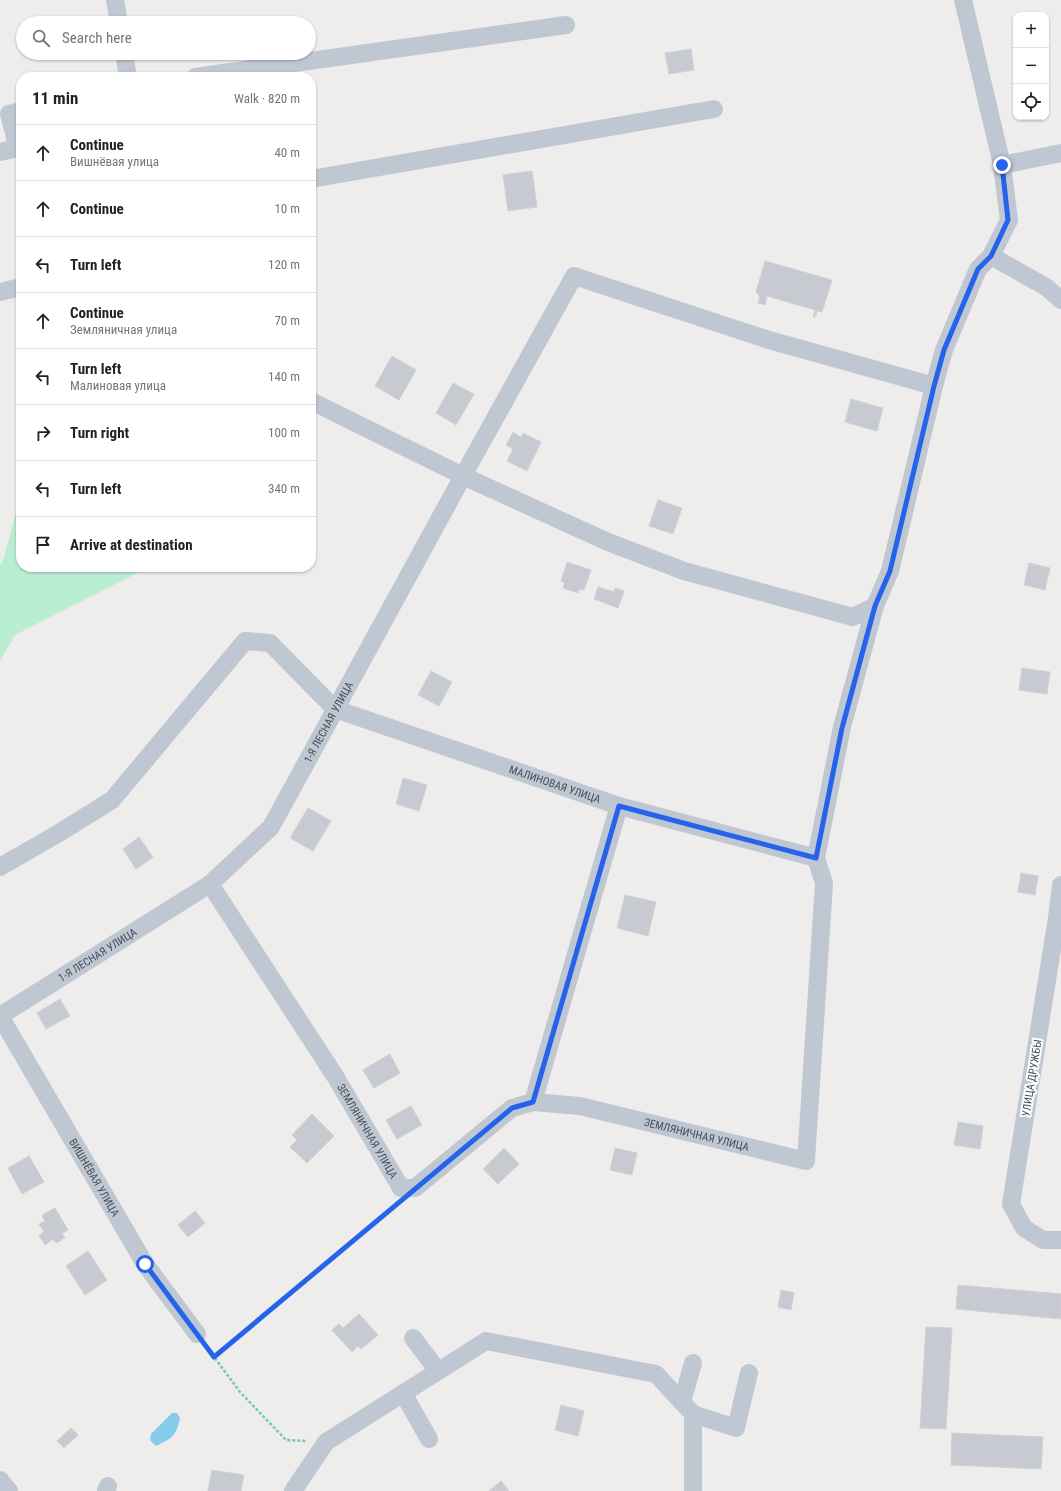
<!DOCTYPE html>
<html lang="en">
<head>
<meta charset="utf-8">
<style>
  :root { --surface:#fff; --page:#f6f6f6; --text:#222; --muted:#767676; --line:#e0e0e0 }
  body { margin:0; font-family:"Roboto Condensed",sans-serif; background:var(--page); color:var(--text) }
  .controls { position:absolute; right:12px; top:12px; display:grid; overflow:hidden; border-radius:8px; box-shadow:0 1px 3px #0004 }
  .controls button { width:36px; height:36px; display:grid; place-items:center; padding:0; border:0; border-bottom:1px solid var(--line); background:var(--surface); color:var(--text); font:20px sans-serif }
  .stop { position:absolute; width:12px; height:12px; margin:-9px; border:3px solid #2563eb; border-radius:50%; background:#fff }
  .stop.end { background:#2563eb; border-color:#fff; box-shadow:0 1px 4px #0008 }
  .list { margin:0; padding:0; list-style:none }
  h2 { display:flex; justify-content:space-between; align-items:center; height:52px; margin:0; padding:0 16px; font-size:17px }
  h2 small { font-size:13px; font-weight:400; color:var(--muted) }
  .list li { display:grid; grid-template-columns:26px 1fr auto; gap:12px; align-items:center; box-sizing:border-box; height:56px; padding:0 16px; border-top:1px solid var(--line) }
  .list b { display:block; font-size:15px; white-space:nowrap }
  .list p { margin:0; font-size:13px; white-space:nowrap; color:var(--muted) }
  .list em { font-size:13px; font-style:normal; color:var(--muted) }
  .icon { flex:none; width:22px; height:22px; fill:none; stroke:currentColor; stroke-width:2; stroke-linecap:round; stroke-linejoin:round }
  .map { position:relative; flex:none; width:1061px; height:1491px; overflow:hidden }
  .search { position:absolute; background:var(--surface); box-shadow:0 1px 3px #0004; left:16px; top:16px; width:300px; height:44px; display:flex; align-items:center; gap:10px; box-sizing:border-box; padding:0 14px; border-radius:22px; color:var(--muted); font-size:15px }
  .panel { position:absolute; background:var(--surface); box-shadow:0 1px 3px #0004; left:16px; top:72px; width:300px; height:500px; border-radius:16px }
  .map>svg:first-child { display:block }
  .green { fill:#b9eed3 }
  .water { fill:#85ccec }
  .building { fill:#c8cad2; stroke:#d0d1d8 }
  .lines { fill:none; stroke-linecap:round; stroke-linejoin:round }
  .path { stroke:#71cca8; stroke-width:2.5; stroke-dasharray:3 2; stroke-linecap:butt }
  .minor { stroke:#bfc7d2; stroke-width:18 }
  .route { stroke:#2563eb; stroke-width:5 }
  .labels { text-anchor:middle; dominant-baseline:central; stroke-width:4; stroke-linejoin:round; paint-order:stroke }
  .street-label { font-size:11px; fill:#444d5a; stroke:#fff }
</style>
</head>
<body>
<div class="map">
<svg width="1061" height="1491" viewBox="0 0 1061 1491">
  <rect width="100%" height="100%" fill="#efecec"/>
  <!-- green -->
  <path class="green" d="M21,494V567L249,568L143,570L15,635L0,661V565L3,561Z"/>
  <!-- water -->
  <path class="water" d="M172,1413H177L180,1418C176,1437 172,1438 156,1446L150,1440L151,1434Z"/>
  <!-- building -->
  <path class="building" d="M691,49L694,70L669,74L665,53Z
    M532,171L537,207L508,211L503,175Z
    M765,261L832,280L822,312L817,311L815,317H813L815,310L767,296L765,305L758,303L760,296L756,292Z
    M392,356L416,370L399,400L375,386Z
    M453,383L474,394L456,425L436,413Z
    M851,399L883,408L877,431L845,422Z
    M513,432L521,437L523,433L541,442L527,471L507,461L513,449L506,445Z
    M658,500L682,508L673,534L649,526Z
    M567,562L591,570L584,590L580,589L578,593L563,588L565,583L561,581Z
    M1029,563L1050,568L1045,590L1024,585Z
    M598,587L614,592L615,588L624,591L618,608L594,599Z
    M1022,668L1050,672L1047,694L1019,690Z
    M431,671L452,682L439,706L418,695Z
    M403,778L427,785L419,811L396,804Z
    M308,808L331,821L313,851L290,838Z
    M139,837L153,857L136,869L123,849Z
    M1021,873L1038,876L1035,895L1018,892Z
    M625,895L656,902L648,936L617,928Z
    M60,999L70,1016L46,1029L37,1013Z
    M390,1054L400,1073L374,1088L363,1070Z
    M411,1106L422,1125L397,1139L386,1120Z
    M312,1114L334,1136L307,1163L290,1147L297,1140L292,1135Z
    M958,1122L983,1126L980,1149L954,1145Z
    M504,1148L519,1164L498,1184L483,1169Z
    M615,1148L637,1153L632,1175L610,1170Z
    M29,1156L44,1182L22,1194L8,1168Z
    M55,1208L68,1230L62,1233L65,1238L56,1243L53,1239L45,1245L39,1235L44,1232L39,1224L45,1221L42,1215Z
    M195,1211L205,1223L188,1237L178,1225Z
    M88,1251L107,1280L85,1295L66,1266Z
    M958,1285L1061,1294V1319L956,1309Z
    M781,1290L794,1293L791,1310L778,1307Z
    M359,1314L378,1335L361,1349L358,1346L352,1352L332,1330L339,1324L343,1328Z
    M926,1327L952,1328L946,1429L920,1428Z
    M561,1405L584,1411L578,1436L555,1430Z
    M71,1428L78,1435L64,1448L57,1441Z
    M952,1433L1043,1437L1041,1469L951,1465Z
    M212,1470L244,1475L241,1491H208Z
    M501,1481L509,1491H489Z"/>
  <g class="lines">
    <!-- path -->
    <path class="path" d="M206,1346L240,1392L286,1440L307,1441
      M214,1357L397,1203"/>
    <!-- minor -->
    <g class="minor">
      <path d="M115,0L119,23"/>
      <path d="M124,53L128,77"/>
      <path d="M195,77L566,25"/>
      <path d="M0,152L18,148L9,114L21,111"/>
      <path d="M1002,165L1061,153"/>
      <path d="M311,179L714,109"/>
      <path d="M991,256L1046,287L1061,300"/>
      <path d="M0,292L21,287"/>
      <path d="M934,386L769,340L574,276L463,476L608,542L684,571L853,617L875,606L890,571L934,386L944,350L978,269L991,256L1009,220L1002,165L963,0"/>
      <path d="M619,806L816,858L842,727L875,606"/>
      <path id="s1" d="M0,867L59,833L112,800L245,641L270,643L335,709L619,806L533,1102"/>
      <path id="s2" d="M210,884L335,1076L401,1188H415L512,1108L533,1102L580,1106L806,1161L824,883L816,858"/>
      <path d="M1061,885L1057,918L1011,1204L1024,1228L1043,1240H1061"/>
      <path id="s3" d="M0,1016L210,884L271,827L463,476L311,401"/>
      <path id="s4" d="M0,1016L145,1264L197,1334"/>
      <path d="M413,1338L438,1371"/>
      <path d="M403,1393L429,1439"/>
      <path d="M682,1402L693,1363"/>
      <path d="M693,1414L736,1428L749,1373"/>
      <path d="M0,1480L9,1491"/>
      <path d="M106,1491L108,1486"/>
      <path d="M293,1491L326,1442L486,1341L656,1374L693,1414V1491"/>
    </g>
  </g>
  <g class="lines">
    <!-- route -->
    <path class="route" d="M145,1264L214,1357L512,1108L533,1102L619,806L816,858L842,728L875,606L890,571L934,386L944,350L978,269L991,256L1008,220L1002,165"/>
  </g>
  <g class="labels">
    <!-- street labels -->
    <g class="street-label">
      <text stroke="none"><textPath href="#s3" startOffset="451">1-Я ЛЕСНАЯ УЛИЦА</textPath></text>
      <text stroke="none"><textPath href="#s1" startOffset="688">МАЛИНОВАЯ УЛИЦА</textPath></text>
      <text stroke="none"><textPath href="#s3" startOffset="115">1-Я ЛЕСНАЯ УЛИЦА</textPath></text>
      <text transform="translate(1032 1078) rotate(-81)">УЛИЦА ДРУЖБЫ</text>
      <text stroke="none"><textPath href="#s2" startOffset="293">ЗЕМЛЯНИЧНАЯ УЛИЦА</textPath></text>
      <text stroke="none"><textPath href="#s2" startOffset="688">ЗЕМЛЯНИЧНАЯ УЛИЦА</textPath></text>
      <text stroke="none"><textPath href="#s4" startOffset="187">ВИШНЁВАЯ УЛИЦА</textPath></text>
    </g>
  </g>
</svg>
<div class="controls">
<button>+</button>
<button>−</button>
<button><svg class="icon" aria-label="locate" viewBox="0 0 24 24"><circle cx="12" cy="12" r="6"/><path d="M12 2v4M12 18v4M2 12h4M18 12h4"/></svg></button>
</div>
<div class="stop" style="left:145px;top:1264px"></div>
<div class="stop end" style="left:1002px;top:165px"></div>
<div class="search"><svg class="icon" aria-label="search" viewBox="0 0 24 24"><circle cx="10" cy="10" r="6"/><path d="M15 15l6 6"/></svg>Search here</div>
<section class="panel">
<h2>11 min<small>Walk · 820 m</small></h2>
<ul class="list">
<li><svg class="icon" aria-label="ahead" viewBox="0 0 24 24"><path d="M12 20V5M6 11l6-6 6 6"/></svg><div><b>Continue</b><p>Вишнёвая улица</p></div><em>40 m</em></li>
<li><svg class="icon" aria-label="ahead" viewBox="0 0 24 24"><path d="M12 20V5M6 11l6-6 6 6"/></svg><div><b>Continue</b></div><em>10 m</em></li>
<li><svg class="icon" aria-label="left" viewBox="0 0 24 24"><path d="M17 20v-9H6M10 6l-5 5 5 5"/></svg><div><b>Turn left</b></div><em>120 m</em></li>
<li><svg class="icon" aria-label="ahead" viewBox="0 0 24 24"><path d="M12 20V5M6 11l6-6 6 6"/></svg><div><b>Continue</b><p>Земляничная улица</p></div><em>70 m</em></li>
<li><svg class="icon" aria-label="left" viewBox="0 0 24 24"><path d="M17 20v-9H6M10 6l-5 5 5 5"/></svg><div><b>Turn left</b><p>Малиновая улица</p></div><em>140 m</em></li>
<li><svg class="icon" aria-label="right" viewBox="0 0 24 24"><path d="M7 20v-9h11M14 6l5 5-5 5"/></svg><div><b>Turn right</b></div><em>100 m</em></li>
<li><svg class="icon" aria-label="left" viewBox="0 0 24 24"><path d="M17 20v-9H6M10 6l-5 5 5 5"/></svg><div><b>Turn left</b></div><em>340 m</em></li>
<li><svg class="icon" aria-label="arrive" viewBox="0 0 24 24"><path d="M6 21V4h12l-3 4 3 4H6"/></svg><div><b>Arrive at destination</b></div></li>
</ul>
</section>
</div>
</body>
</html>
